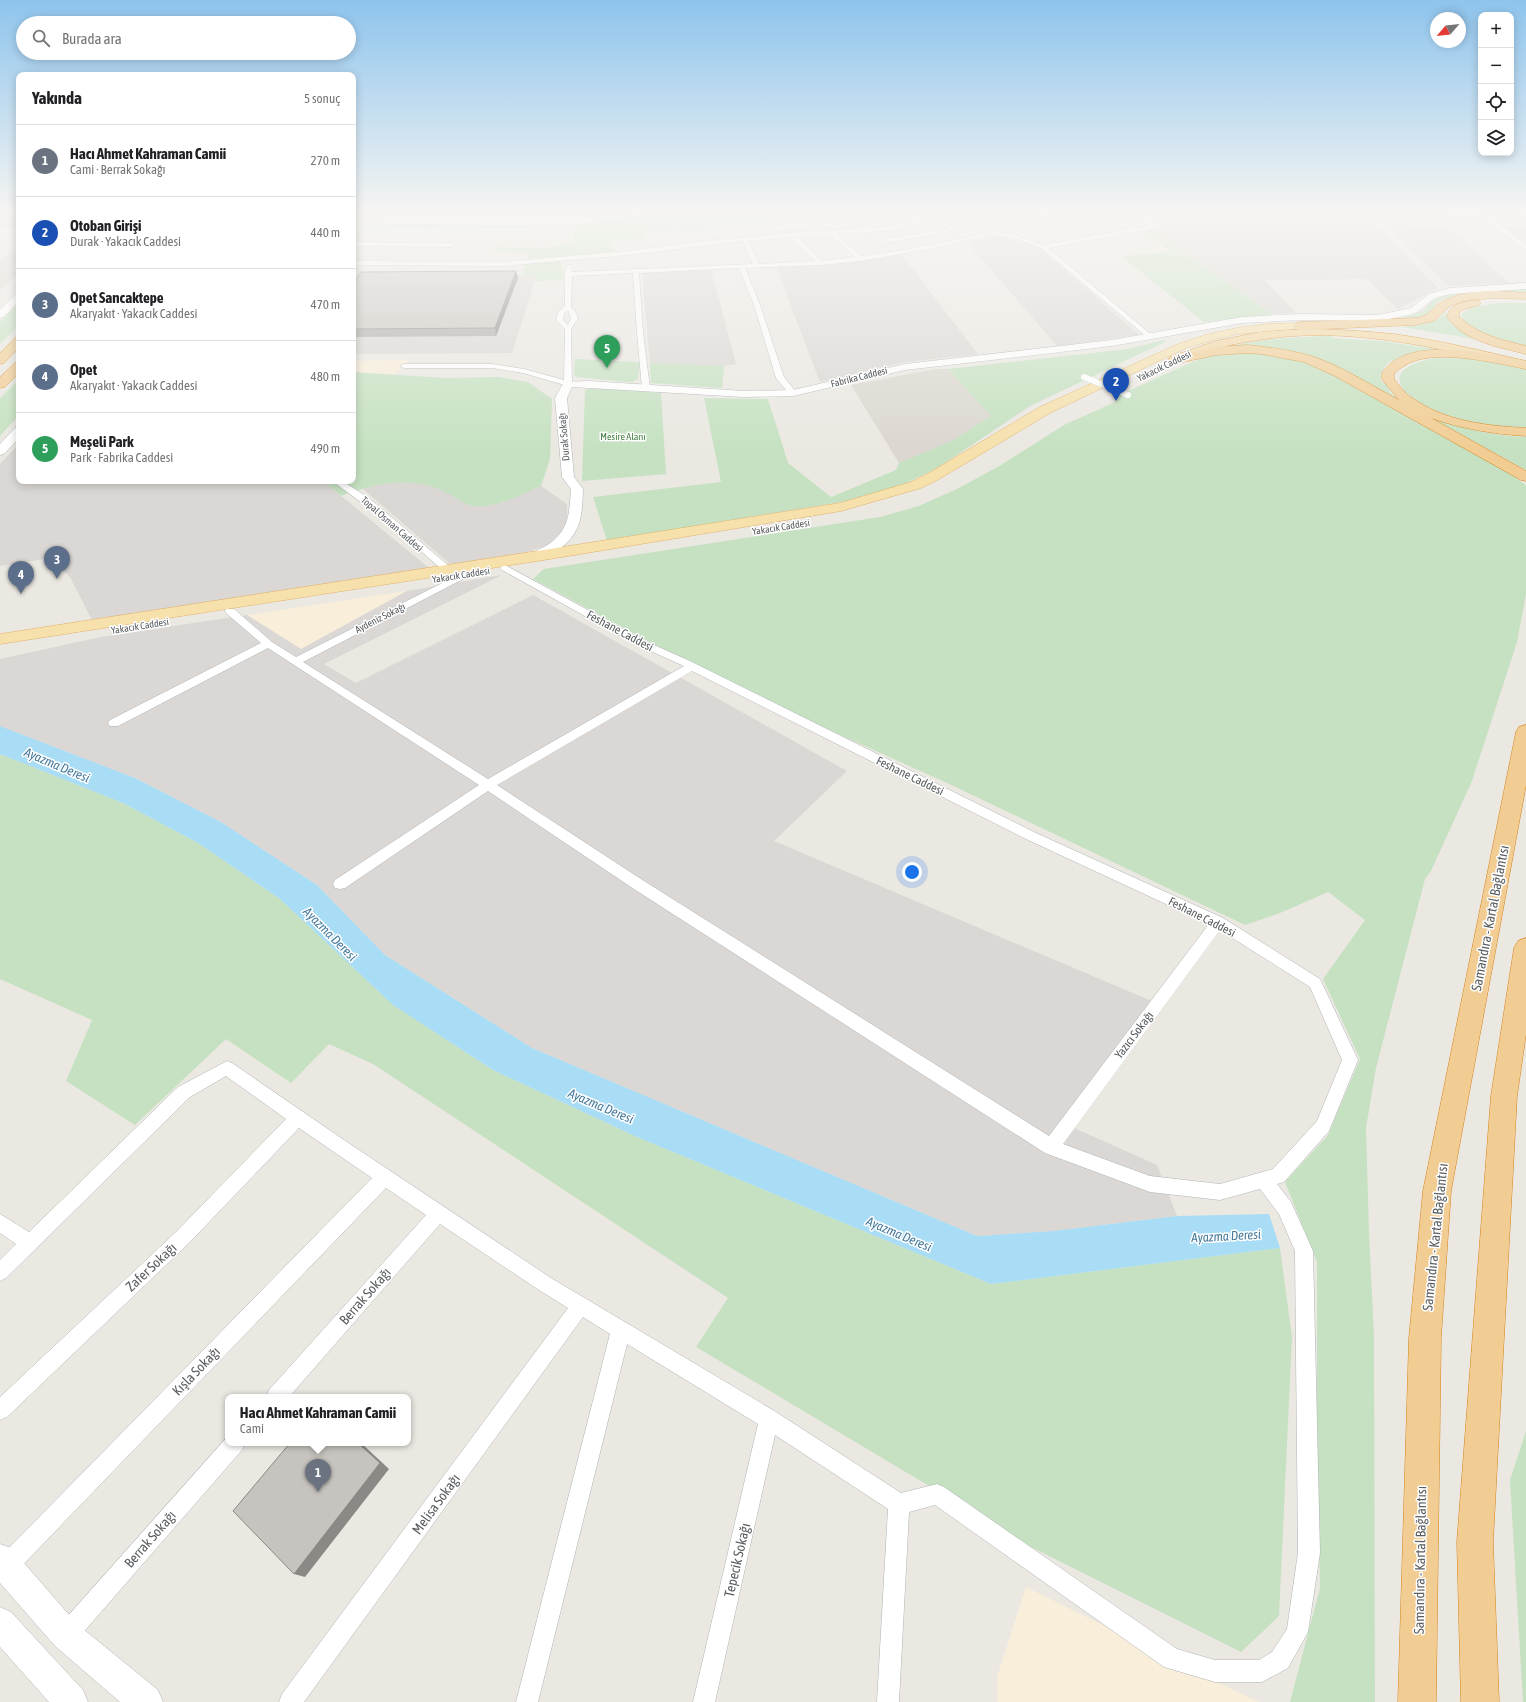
<!DOCTYPE html>
<html lang="tr">
<head>
<meta charset="utf-8">
<style>
  :root { --surface:#fff; --page:#f6f6f6; --text:#202124; --muted:#757577; --line:#e0e0e0; --accent:#d53e45 }
  body { margin:0; font-family:"Asap Condensed",sans-serif; background:var(--page); color:var(--text) }
  .controls { position:absolute; right:12px; top:12px; display:grid; overflow:hidden; border-radius:8px; box-shadow:0 2px 10px #0003 }
  .controls button { width:36px; height:36px; display:grid; place-items:center; padding:0; border:0; border-bottom:1px solid var(--line); background:var(--surface); color:var(--text); font:20px sans-serif }
  .compass { position:absolute; left:1430px; top:12px; width:36px; height:36px; border-radius:50%; background:var(--surface); box-shadow:0 2px 10px #0003; rotate:242deg }
  .you { position:absolute; left:912px; top:872px; width:14px; height:14px; margin:-10px; border:3px solid #fff; border-radius:50%; background:#1a73e8; box-shadow:0 0 0 6px #1a73e833 }
  .badge { display:grid; place-items:center; width:26px; height:26px; border-radius:50%; background:var(--accent); color:#fff; font-size:13px; font-weight:700 }
  .pin { position:absolute; translate:-50% -33px; filter:drop-shadow(0 1px 2px #0008) }
  .pin::after { content:''; position:absolute; top:21px; width:14px; height:12px; background:inherit; clip-path:polygon(0 0,100% 0,50% 100%) }
  .popup { position:absolute; left:225px; top:1394px; width:186px; height:52px; box-sizing:border-box; display:grid; place-content:center; border-radius:8px; background:var(--surface); filter:drop-shadow(0 1px 3px #0005); font-size:13px; white-space:nowrap; color:var(--muted) }
  .popup b { font-size:15px; color:var(--text) }
  .popup::after { content:''; position:absolute; left:50%; top:100%; margin-left:-8px; border:8px solid transparent; border-top-color:var(--surface) }
  .list { margin:0; padding:0; list-style:none }
  h2 { display:flex; justify-content:space-between; align-items:center; height:52px; margin:0; padding:0 16px; font-size:17px }
  h2 small { font-size:13px; font-weight:400; color:var(--muted) }
  .list li { display:grid; grid-template-columns:26px 1fr auto; gap:12px; align-items:center; box-sizing:border-box; height:72px; padding:0 16px; border-top:1px solid var(--line) }
  .list b { display:block; font-size:15px; white-space:nowrap }
  .list p { margin:0; font-size:13px; white-space:nowrap; color:var(--muted) }
  .list em { font-size:13px; font-style:normal; color:var(--muted) }
  .icon { flex:none; width:22px; height:22px; fill:none; stroke:currentColor; stroke-width:2; stroke-linecap:round; stroke-linejoin:round }
  .map { position:relative; flex:none; width:1526px; height:1702px; overflow:hidden }
  .search { position:absolute; background:var(--surface); box-shadow:0 2px 10px #0003; left:16px; top:16px; width:340px; height:44px; display:flex; align-items:center; gap:10px; box-sizing:border-box; padding:0 14px; border-radius:22px; color:var(--muted); font-size:15px }
  .panel { position:absolute; background:var(--surface); box-shadow:0 2px 10px #0003; left:16px; top:72px; width:340px; height:412px; border-radius:8px }
  .map>svg:first-child { display:block }
  .commercial { fill:#f9eed9 }
  .industrial { fill:#dad7d4 }
  .education { fill:#dbd7d0 }
  .green { fill:#c5e1c1 }
  .water { fill:#a8ddf5 }
  .lines { fill:none; stroke-linecap:round; stroke-linejoin:round }
  .stream { stroke:#a8ddf5; stroke-width:2.5 }
  .minor-casing { stroke:#afb3b6; stroke-width:1 }
  .secondary-casing { stroke:#aeb2b6; stroke-width:1 }
  .primary-casing { stroke:#e1af65; stroke-width:1 }
  .trunk-casing { stroke:#d58218; stroke-width:1 }
  .motorway-casing { stroke:#d58218; stroke-width:1 }
  .minor { fill:#fff; fill-rule:evenodd }
  .secondary { fill:#fff; fill-rule:evenodd }
  .primary { fill:#f6e1ad; fill-rule:evenodd }
  .trunk { fill:#f4d7a0; fill-rule:evenodd }
  .motorway { fill:#f1cd93; fill-rule:evenodd }
  .pedestrian-bridge-casing { stroke:#afb3b6; stroke-width:6; stroke-linecap:butt }
  .pedestrian-bridge { stroke:#fff; stroke-width:6 }
  .wall { fill:#aba8a3 }
  .shaded-wall { fill:#8b8885 }
  .building { fill:#c7c3be; stroke:#8b8885 }
  .labels { text-anchor:middle; dominant-baseline:central; stroke-width:3; stroke-linejoin:round; paint-order:stroke }
  .far-street-label { font-size:10px; fill:#5a5e61; stroke:#fff }
  .far-park-label { font-size:10px; fill:#427d3d; stroke:#fff }
  .street-label { font-size:12px; fill:#5a5e61; stroke:#fff }
  .water-label { font-size:13px; font-style:italic; fill:#457a9c; stroke:#fff }
  .near-street-label { font-size:14px; fill:#5a5e61; stroke:#fff }
</style>
</head>
<body>
<div class="map">
<svg width="1526" height="1702" viewBox="0 0 1526 1702">
  <rect width="100%" height="100%" fill="#ebe8e2"/>
  <!-- commercial -->
  <path class="commercial" d="M409,360L394,375L353,372V361Z
    M407,591L301,649L247,615Z
    M1026,1587L1256,1701L1260,1702H997V1677Z"/>
  <!-- industrial -->
  <path class="industrial" d="M0,213H19V228L0,227Z
    M1145,213H1293L1309,216L1339,214L1374,222L1438,288L1398,309L1367,279L1264,280L1296,313L1272,314L1150,230L1161,228Z
    M1385,224L1447,227L1509,283L1448,286Z
    M1502,226L1526,227V244Z
    M995,236L1030,244L1043,251L1139,335L1057,346L967,242Z
    M902,255L978,354L906,362L820,382L776,267L814,265Z
    M711,269L736,364L724,366L650,363L642,272Z
    M353,274L522,275L537,274L512,353L353,354Z
    M19,444V481H323L429,568L92,620L70,577L52,558L0,566V464Z
    M401,481L431,485L447,492L501,503L541,486L567,504V527L548,545L524,553L450,564L362,488Z
    M502,575L324,664L356,683L533,595L847,771L774,841L1154,1002L1065,1124L1157,1165L1177,1216L1053,1231L977,1236L532,1048L385,955L317,885L221,822L135,778L0,726V659L101,637L247,615L301,649L407,591Z"/>
  <!-- education -->
  <path class="education" d="M19,246V273L0,290V261Z
    M936,369H948L991,416L952,441L899,463L851,385Z"/>
  <!-- green -->
  <path class="green" d="M353,213H597L543,215Z
    M665,213H840L792,216L683,232L681,227L642,232V239L606,241L615,252L528,259L527,253L495,252L494,247L545,248L574,243V225Z
    M1150,230L1272,314L1204,322L1121,256L1171,252L1145,231Z
    M561,260L563,280L535,281L536,274L522,275L527,263Z
    M1526,289V294C1499,291 1467,290 1441,300C1436,302 1434,308 1430,311C1422,321 1408,319 1396,319L1413,315L1422,311L1433,300L1449,294Z
    M19,303V325L0,344V322Z
    M1499,303H1526V348C1512,343 1459,332 1462,313L1473,307Z
    M1446,313L1448,314C1453,328 1468,333 1481,340L1402,327C1417,325 1434,325 1446,313Z
    M1332,336V338L1380,341L1464,353L1391,361L1386,365L1380,375L1382,382L1386,383L1391,393L1401,401L1320,360L1232,346C1265,338 1298,337 1332,336Z
    M1164,340L1167,341L1030,406L939,467L898,487L853,500L607,541L593,497L721,482L704,398L768,399L788,463L831,497L896,470L899,463L952,441L991,416L948,369L1128,349Z
    M1244,351L1281,355L1317,366L1484,456L1526,485V594L1517,642L1472,781L1431,871L1425,879L1376,1068L1366,1128L1369,1233L1374,1336L1375,1702H1290L1320,1588L1317,1417V1262L1285,1182L1328,1135L1360,1059L1323,979L1365,920L1328,892L1280,913L1245,925L945,782L733,687L533,579L544,569L880,517L919,506L959,488L1001,465L1064,425L1115,402L1117,396L1208,355Z
    M1436,358L1474,359L1526,369V429C1497,429 1447,420 1422,405C1383,381 1399,364 1436,358Z
    M575,359L640,362L638,379L633,382H628L577,377L574,375Z
    M650,363L724,366L722,388L651,383Z
    M353,372L445,378L498,377L528,382L552,399L550,459L541,486C520,495 498,508 474,506C466,505 450,494 441,490C409,476 373,484 341,496L323,481H353Z
    M19,379V415L0,436V398Z
    M598,387L661,393L666,474L582,481L585,390Z
    M1425,415C1458,427 1491,436 1526,437V470Z
    M0,754L123,803L198,843L280,899L393,1005L493,1070L637,1137L991,1284L1280,1248L1292,1337L1279,1616L1241,1652L1033,1548L696,1347L728,1298L373,1064L329,1044L291,1083L226,1039L135,1125L66,1081L92,1020L0,979Z
    M1526,1431V1702H1523L1510,1480Z"/>
  <!-- water -->
  <path class="water" d="M0,726L135,778L221,822L317,885L385,955L532,1048L977,1236L1053,1231L1177,1216L1269,1214L1280,1248L991,1284L637,1137L493,1070L393,1005L280,899L198,843L123,803L0,754Z"/>
  <g class="lines">
    <!-- stream -->
    <path class="stream" d="M617,215L632,213
      M364,225L526,227"/>
    <defs>
      <path id="minor" d="M944,213H952L915,224L885,231L837,234L861,256L898,251L975,236L1044,213H1052L998,232L1021,237L1043,245L1131,229L1083,213H1091L1138,228L1150,226L1137,213H1143L1156,226V228L1048,248L1154,337L1152,338H1148L1041,248L1017,239L992,234L950,245L861,261L821,265L745,268L760,305L784,377L797,393L793,395H790L776,378L754,305L739,268L639,273L643,333L650,388L646,390L642,388L637,333L633,273L572,276L571,307L576,313L578,318L571,329L572,384L568,386L523,373L492,368H404L400,366L404,364H492L524,369L564,380L565,329L556,320L558,312L565,306V274L567,265H571L572,272L753,264L743,241L628,255L503,266L353,265V261L503,262L628,251L704,241L791,233L885,227ZM830,234L855,257L822,261L796,236ZM790,237L816,261L759,264L748,241ZM568,310L571,318L568,325L563,320L564,313Z
        M988,213H996L945,233L884,243L881,241L884,239L942,230Z
        M1331,213H1337L1338,214L1335,216Z
        M1436,213H1460L1526,217V221L1492,218L1526,245V250L1484,218L1439,215Z
        M813,221L829,223L840,227L837,229L813,225L772,231L769,229L788,224Z
        M0,229L19,230V234L0,233Z
        M353,242L451,243L454,245L451,247L353,246Z
        M332,481H342L369,498L450,567L452,569L450,571H444L376,513Z
        M505,565L645,641L690,661L1036,833L1223,918L1320,979L1358,1060L1329,1131L1284,1182L1277,1184L1291,1202L1313,1251L1320,1553L1308,1632L1288,1668L1262,1682H1215L1164,1667L935,1505L909,1512L899,1702H877L888,1509L775,1435L715,1702H693L758,1424L627,1344L538,1702H516L610,1334L583,1317L304,1702H279L282,1694L568,1308L539,1290L440,1224L289,1397H266L269,1390L426,1215L386,1188L14,1574L6,1577L0,1574V1557L372,1178L299,1128L188,1244L7,1417L0,1420V1397L176,1232L286,1119L226,1076L190,1097L6,1278L0,1281V1260L16,1244L0,1233V1214L29,1232L178,1087L227,1061L232,1063L341,1138L551,1278L776,1412L901,1493L937,1484L944,1487L1177,1649L1215,1660H1259L1272,1652L1287,1629L1298,1553L1295,1251L1279,1214L1260,1189L1220,1200L1150,1192L1045,1153L634,889L488,791L345,888L340,889L335,888L333,884L335,880L479,785L268,648L118,726H110L108,723L110,720L261,643L226,613L225,611L226,609H234L272,642L296,657L464,572L469,575L467,577L303,662L488,779L684,666L637,645L502,570L500,568L502,566ZM692,671L1026,839L1209,924L1049,1136L644,881L497,785ZM1220,930L1310,987L1342,1060L1317,1121L1273,1169L1220,1184L1150,1176L1063,1144Z
        M228,1436V1443H245L242,1450L74,1643L66,1646L58,1643L55,1635L58,1627Z"/>
      <path id="secondary" d="M634,213H655L651,215L563,226L353,223V219L563,220Z
        M1526,283V289L1450,294L1435,298L1417,312L1409,315L1378,321L1301,320L1242,323L1112,346L905,370L793,396L744,397L572,387L567,398L574,477L583,489C582,516 582,533 558,550C552,554 545,558 538,560L533,559L531,556C535,550 543,548 549,544C570,529 569,513 571,489L562,477L555,398L564,382L589,381L744,391L793,390L905,364L1112,340L1242,317L1301,314L1378,315L1411,308L1429,294L1450,288Z
        M19,293V301L4,317L0,318V309L16,294Z
        M19,427V438L4,454L0,455V444L15,428Z
        M0,1544L11,1548L77,1624L158,1690L163,1702H120L55,1646L0,1583Z
        M0,1607L11,1612L83,1690L88,1702H49L0,1647Z"/>
      <path id="primary" d="M1299,323L1303,324L1305,326L1303,328L1237,334L1216,339L1186,348L1050,413L939,479L921,488L841,511L550,559L0,644V634L550,549L840,503L911,482L929,473L1040,407L1178,344L1209,334L1237,328L1268,324Z"/>
      <path id="trunk" d="M1304,329C1334,329 1364,331 1393,334C1438,340 1482,351 1526,361V369C1442,348 1345,325 1259,340C1246,342 1232,344 1220,348C1204,352 1190,360 1174,364L1170,363L1168,360L1170,357L1216,341L1260,332Z"/>
      <path id="motorway" d="M1496,291L1526,293V299L1496,298L1467,300L1450,306L1434,321L1414,325L1299,330L1295,328L1293,326L1295,324L1299,322L1417,318C1431,316 1432,306 1443,301C1459,293 1479,291 1496,291Z
        M1475,300L1479,301L1481,303L1479,305L1464,309L1459,312V316C1477,335 1502,340 1526,346V354C1499,347 1465,342 1447,317C1450,303 1463,303 1475,300Z
        M19,337V348L4,363L0,364V353L15,338Z
        M1247,345C1268,347 1291,350 1311,356C1342,366 1370,385 1399,400L1382,379V373C1408,334 1488,354 1526,361V369C1495,363 1431,347 1404,366C1400,368 1397,371 1394,374V379C1399,385 1404,393 1411,397C1443,421 1487,426 1526,428V436C1493,434 1462,429 1431,418L1526,471V481L1521,480L1335,376L1304,362L1261,354L1247,353L1216,355L1174,364L1170,363L1168,360L1170,357L1216,347Z
        M19,362V373L5,387L0,388V377L15,363Z
        M1526,725V785L1451,1191L1441,1338L1436,1702H1398L1409,1338L1423,1191L1516,732L1519,727Z
        M1526,938V1034L1517,1096L1493,1542L1499,1702H1461L1457,1542L1491,1096L1514,948L1518,941Z"/>
    </defs>
    <!-- minor casing -->
    <use href="#minor" class="minor-casing"/>
    <!-- secondary casing -->
    <use href="#secondary" class="secondary-casing"/>
    <!-- primary casing -->
    <use href="#primary" class="primary-casing"/>
    <!-- trunk casing -->
    <use href="#trunk" class="trunk-casing"/>
    <!-- motorway casing -->
    <use href="#motorway" class="motorway-casing"/>
    <!-- minor -->
    <use href="#minor" class="minor"/>
    <!-- secondary -->
    <use href="#secondary" class="secondary"/>
    <!-- primary -->
    <use href="#primary" class="primary"/>
    <!-- trunk -->
    <use href="#trunk" class="trunk"/>
    <!-- motorway -->
    <use href="#motorway" class="motorway"/>
    <defs>
      <path id="pedestrian-bridge" d="M1084,377L1128,395"/>
    </defs>
    <!-- pedestrian-bridge casing -->
    <use href="#pedestrian-bridge" class="pedestrian-bridge-casing"/>
    <!-- pedestrian-bridge -->
    <use href="#pedestrian-bridge" class="pedestrian-bridge"/>
  </g>
  <!-- wall -->
  <path class="wall" d="M516,271L518,278L496,336L353,337V284Z"/>
  <!-- shaded-wall -->
  <path class="shaded-wall" d="M516,271L518,278L496,336L495,328Z
    M358,1443H361L389,1469L305,1577L294,1574Z"/>
  <!-- building -->
  <path class="building" d="M516,271L495,328L353,329V284L361,272Z
    M290,1443H358L380,1463L294,1574L233,1511Z"/>
  <!-- sky -->
  <linearGradient id="sky" x2="0" y2="1"><stop stop-color="#8ec4ed"/><stop offset="0.47" stop-color="#f6f5f2"/><stop offset="1" stop-color="#f6f5f2" stop-opacity="0"/></linearGradient>
  <rect width="1526" height="451" fill="url(#sky)"/>
  <g class="labels">
    <!-- far-street labels -->
    <g class="far-street-label">
      <text transform="translate(1164 366) rotate(-26)">Yakacık Caddesi</text>
      <text transform="translate(859 377) rotate(-14)">Fabrika Caddesi</text>
      <text transform="translate(564 437) rotate(-95)">Durak Sokağı</text>
      <text transform="translate(392 524) rotate(41)">Topal Osman Caddesi</text>
      <text transform="translate(781 527) rotate(-9)">Yakacık Caddesi</text>
      <text transform="translate(461 575) rotate(-9)">Yakacık Caddesi</text>
      <text transform="translate(380 618) rotate(-27)">Aydeniz Sokağı</text>
      <text transform="translate(140 626) rotate(-9)">Yakacık Caddesi</text>
    </g>
    <!-- far-park labels -->
    <g class="far-park-label">
      <text x="623" y="436">Mesire Alanı</text>
    </g>
    <!-- street labels -->
    <g class="street-label">
      <text transform="translate(620 631) rotate(28)">Feshane Caddesi</text>
      <text transform="translate(910 776) rotate(26)">Feshane Caddesi</text>
      <text transform="translate(1202 917) rotate(27)">Feshane Caddesi</text>
      <text transform="translate(1134 1035) rotate(-53)">Yazıcı Sokağı</text>
    </g>
    <!-- water labels -->
    <g class="water-label">
      <text transform="translate(57 765) rotate(23)">Ayazma Deresi</text>
      <text transform="translate(330 934) rotate(45)">Ayazma Deresi</text>
      <text transform="translate(601 1106) rotate(23)">Ayazma Deresi</text>
      <text transform="translate(899 1234) rotate(23)">Ayazma Deresi</text>
      <text transform="translate(1226 1236) rotate(-3)">Ayazma Deresi</text>
    </g>
    <!-- near-street labels -->
    <g class="near-street-label">
      <text transform="translate(1490 918) rotate(-79)">Samandıra - Kartal Bağlantısı</text>
      <text transform="translate(1435 1237) rotate(-84)">Samandıra - Kartal Bağlantısı</text>
      <text transform="translate(151 1267) rotate(-43)">Zafer Sokağı</text>
      <text transform="translate(365 1296) rotate(-49)">Berrak Sokağı</text>
      <text transform="translate(196 1371) rotate(-46)">Kışla Sokağı</text>
      <text transform="translate(436 1504) rotate(-54)">Melisa Sokağı</text>
      <text transform="translate(150 1539) rotate(-49)">Berrak Sokağı</text>
      <text transform="translate(737 1560) rotate(-77)">Tepecik Sokağı</text>
      <text transform="translate(1420 1560) rotate(-89)">Samandıra - Kartal Bağlantısı</text>
    </g>
  </g>
</svg>
<div class="controls">
<button>+</button>
<button>−</button>
<button><svg class="icon" aria-label="locate" viewBox="0 0 24 24"><circle cx="12" cy="12" r="6"/><path d="M12 2v4M12 18v4M2 12h4M18 12h4"/></svg></button>
<button><svg class="icon" aria-label="layers" viewBox="0 0 24 24"><path d="M12 4l9 5-9 5-9-5zM3 14l9 5 9-5"/></svg></button>
</div>
<svg class="compass" viewBox="-18 -18 36 36"><path d="M0-13l5 13h-10z" fill="#e53935"/><path d="M0 13l5-13h-10z" fill="#757577"/></svg>
<div class="you"></div>
<div class="pin badge" style="left:318px;top:1492px;background:#6b7280">1</div>
<div class="popup"><b>Hacı Ahmet Kahraman Camii</b>Cami</div>
<div class="pin badge" style="left:1116px;top:401px;background:#1a4fb4">2</div>
<div class="pin badge" style="left:57px;top:579px;background:#5c6f8a">3</div>
<div class="pin badge" style="left:21px;top:594px;background:#5c6f8a">4</div>
<div class="pin badge" style="left:607px;top:368px;background:#2e9e5b">5</div>
<div class="search"><svg class="icon" aria-label="search" viewBox="0 0 24 24"><circle cx="10" cy="10" r="6"/><path d="M15 15l6 6"/></svg>Burada ara</div>
<section class="panel">
<h2>Yakında<small>5 sonuç</small></h2>
<ul class="list">
<li><span class="badge" style="background:#6b7280">1</span><div><b>Hacı Ahmet Kahraman Camii</b><p>Cami · Berrak Sokağı</p></div><em>270 m</em></li>
<li><span class="badge" style="background:#1a4fb4">2</span><div><b>Otoban Girişi</b><p>Durak · Yakacık Caddesi</p></div><em>440 m</em></li>
<li><span class="badge" style="background:#5c6f8a">3</span><div><b>Opet Sancaktepe</b><p>Akaryakıt · Yakacık Caddesi</p></div><em>470 m</em></li>
<li><span class="badge" style="background:#5c6f8a">4</span><div><b>Opet</b><p>Akaryakıt · Yakacık Caddesi</p></div><em>480 m</em></li>
<li><span class="badge" style="background:#2e9e5b">5</span><div><b>Meşeli Park</b><p>Park · Fabrika Caddesi</p></div><em>490 m</em></li>
</ul>
</section>
</div>
</body>
</html>
